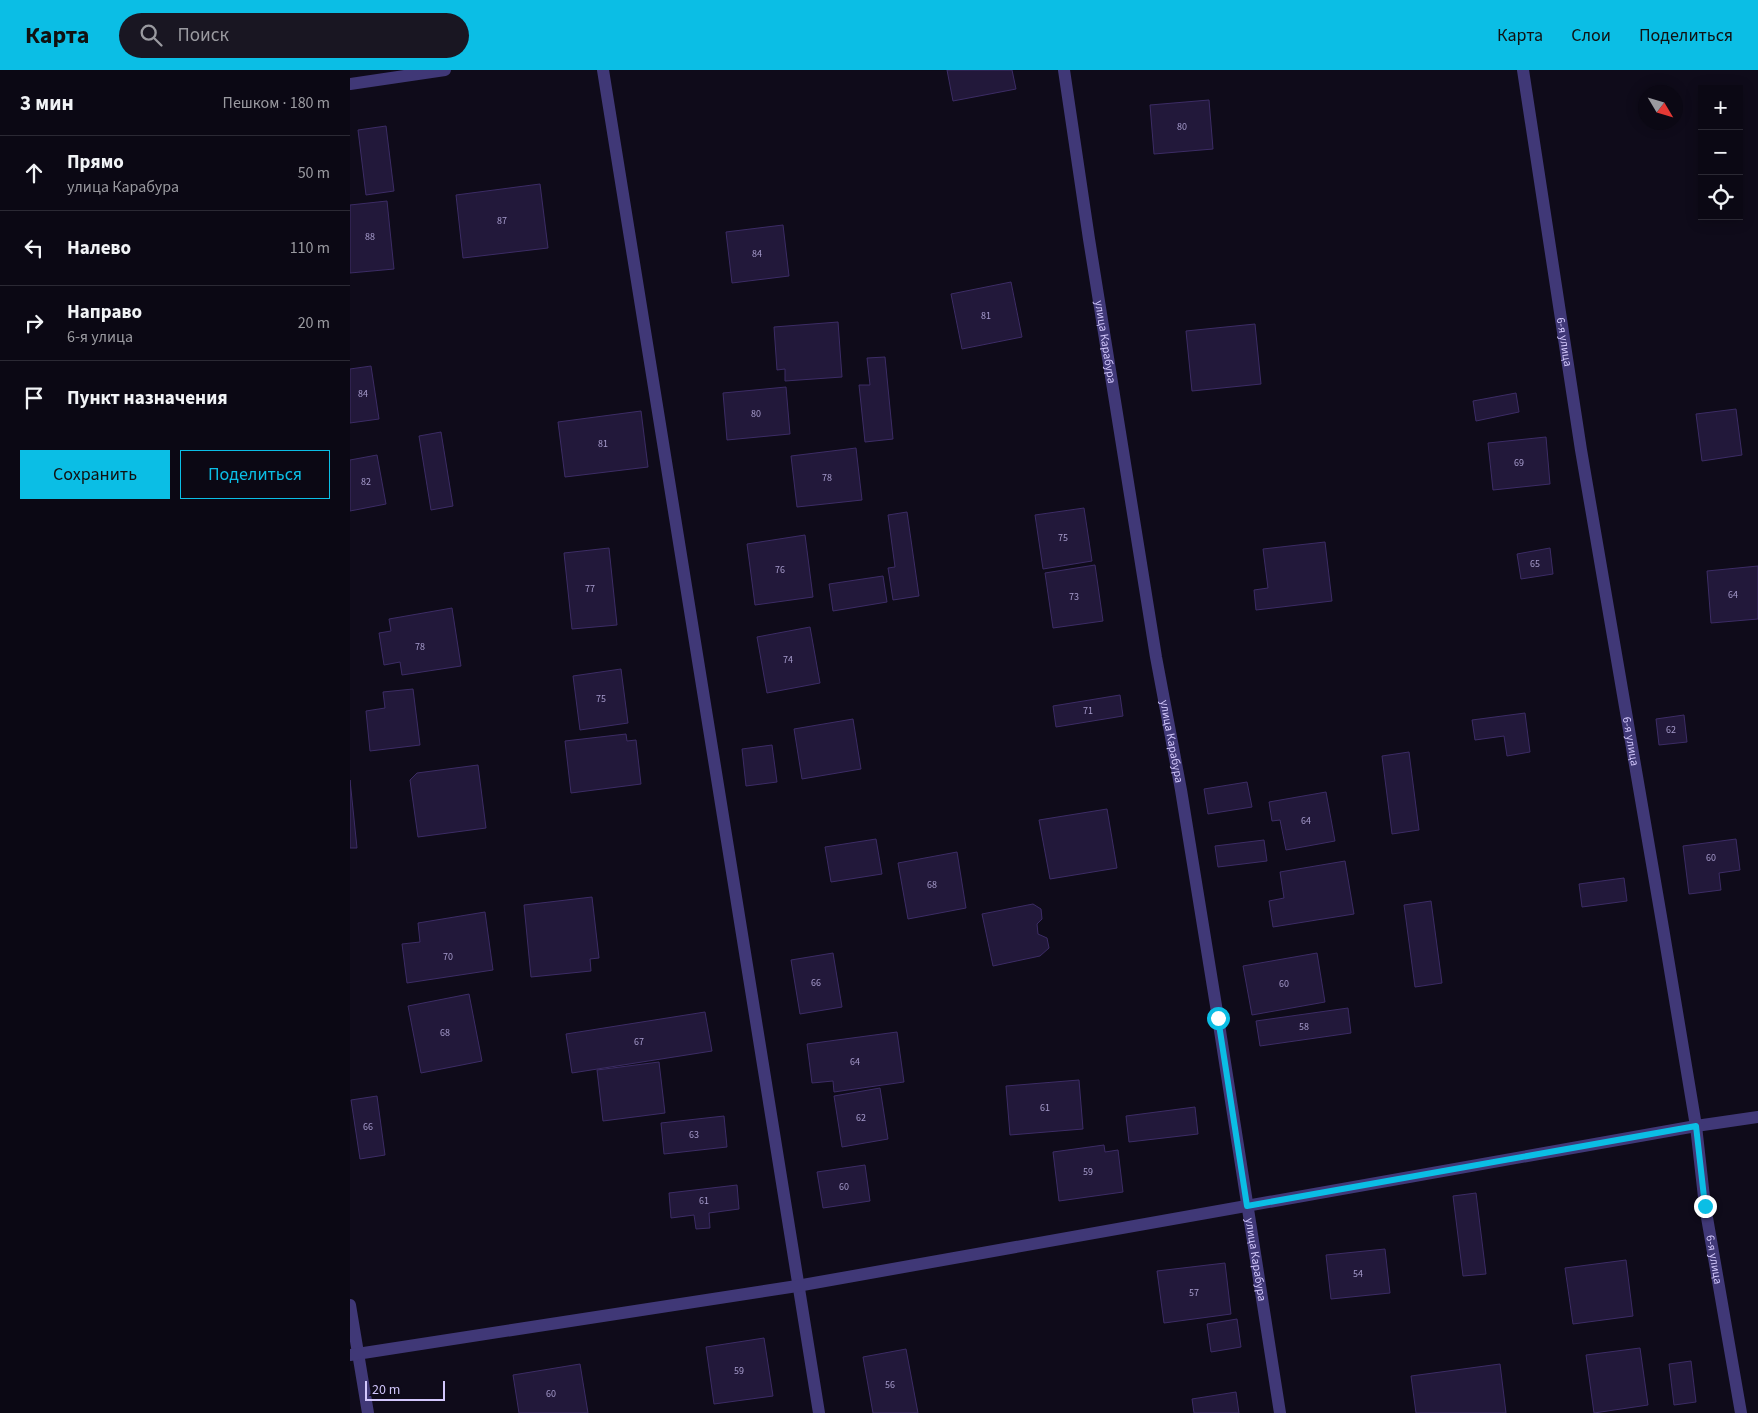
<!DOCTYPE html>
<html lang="ru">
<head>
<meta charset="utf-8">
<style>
  :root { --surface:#0b0814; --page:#191622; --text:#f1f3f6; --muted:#9a9aa0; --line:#2b2934; --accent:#0bbee5 }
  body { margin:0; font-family:"Source Sans 3",sans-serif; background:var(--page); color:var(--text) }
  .controls { position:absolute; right:15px; top:15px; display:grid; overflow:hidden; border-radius:0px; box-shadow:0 2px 12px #0003 }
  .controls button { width:45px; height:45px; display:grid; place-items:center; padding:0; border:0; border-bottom:1px solid var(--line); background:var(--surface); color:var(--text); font:25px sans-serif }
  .compass { position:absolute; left:1288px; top:15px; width:45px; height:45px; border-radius:50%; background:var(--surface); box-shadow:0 2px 12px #0003; rotate:128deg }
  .scale { position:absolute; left:15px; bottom:12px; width:80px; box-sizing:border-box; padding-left:5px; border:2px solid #d2c7fc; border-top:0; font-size:14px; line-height:18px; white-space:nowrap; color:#d2c7fc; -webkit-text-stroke:4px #0f0b1a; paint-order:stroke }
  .stop { position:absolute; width:15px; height:15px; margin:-11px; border:4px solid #0bbee5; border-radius:50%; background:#fff }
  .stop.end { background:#0bbee5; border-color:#fff; box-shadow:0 1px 5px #0008 }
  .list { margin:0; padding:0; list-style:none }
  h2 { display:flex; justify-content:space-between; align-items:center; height:65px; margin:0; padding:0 20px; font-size:21px }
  h2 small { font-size:16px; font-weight:400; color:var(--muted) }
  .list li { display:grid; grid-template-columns:32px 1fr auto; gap:15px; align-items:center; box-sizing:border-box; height:75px; padding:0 20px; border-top:1px solid var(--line) }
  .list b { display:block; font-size:19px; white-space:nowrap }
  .list p { margin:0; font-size:16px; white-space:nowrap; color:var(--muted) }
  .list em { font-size:16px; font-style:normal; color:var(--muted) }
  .actions { display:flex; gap:10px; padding:15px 20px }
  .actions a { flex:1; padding:11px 0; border:1px solid var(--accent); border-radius:0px; text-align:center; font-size:18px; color:var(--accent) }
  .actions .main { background:var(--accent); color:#111 }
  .icon { flex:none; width:28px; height:28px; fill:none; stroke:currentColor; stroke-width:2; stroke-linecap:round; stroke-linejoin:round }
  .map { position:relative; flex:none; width:1408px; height:1343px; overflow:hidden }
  header { display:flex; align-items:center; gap:30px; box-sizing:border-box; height:70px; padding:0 25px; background:var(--accent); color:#111 }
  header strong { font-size:24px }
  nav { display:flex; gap:28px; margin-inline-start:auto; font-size:18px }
  .search { width:350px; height:45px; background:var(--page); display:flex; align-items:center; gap:12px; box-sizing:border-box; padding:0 18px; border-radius:28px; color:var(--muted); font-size:19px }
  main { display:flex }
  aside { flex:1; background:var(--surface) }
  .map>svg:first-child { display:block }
  .building { fill:#22183a; stroke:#3c2c65 }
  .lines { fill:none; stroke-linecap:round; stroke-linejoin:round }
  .minor { stroke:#403877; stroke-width:12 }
  .route { stroke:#0bbee5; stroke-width:6 }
  .labels { text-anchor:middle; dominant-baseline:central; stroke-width:4; stroke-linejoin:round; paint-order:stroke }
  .number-label { font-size:10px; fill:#a69bcc }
  .street-label { font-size:12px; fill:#d2c7fc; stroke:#0f0b1a }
</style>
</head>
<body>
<header>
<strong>Карта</strong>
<div class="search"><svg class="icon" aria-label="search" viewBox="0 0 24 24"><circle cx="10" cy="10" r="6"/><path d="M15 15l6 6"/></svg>Поиск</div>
<nav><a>Карта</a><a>Слои</a><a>Поделиться</a></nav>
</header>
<main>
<aside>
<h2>3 мин<small>Пешком · 180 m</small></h2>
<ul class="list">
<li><svg class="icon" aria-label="ahead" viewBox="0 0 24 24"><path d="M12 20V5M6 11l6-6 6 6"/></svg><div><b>Прямо</b><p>улица Карабура</p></div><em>50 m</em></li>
<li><svg class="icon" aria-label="left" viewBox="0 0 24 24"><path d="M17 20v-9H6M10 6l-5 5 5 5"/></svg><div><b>Налево</b></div><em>110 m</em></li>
<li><svg class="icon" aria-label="right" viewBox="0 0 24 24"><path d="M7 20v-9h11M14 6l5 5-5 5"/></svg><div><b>Направо</b><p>6-я улица</p></div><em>20 m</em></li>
<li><svg class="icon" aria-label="arrive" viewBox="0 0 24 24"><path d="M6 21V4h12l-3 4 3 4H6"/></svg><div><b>Пункт назначения</b></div></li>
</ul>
<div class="actions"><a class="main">Сохранить</a><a>Поделиться</a></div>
</aside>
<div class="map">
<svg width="1408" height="1343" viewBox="0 0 1408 1343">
  <rect width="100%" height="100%" fill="#0f0b1a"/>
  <!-- building -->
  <path class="building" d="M597,0H662L666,19L603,31Z
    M859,30L863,79L804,84L800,35Z
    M36,56L44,121L16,125L8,60Z
    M190,114L198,178L113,188L106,125Z
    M37,131L44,199L0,203V135Z
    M433,155L439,206L382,213L376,162Z
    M661,212L672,267L612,279L601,224Z
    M488,252L492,307L435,311V299L427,300L424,257Z
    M905,254L911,314L842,321L836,261Z
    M535,287L543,369L515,372L509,315H520L517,288Z
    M21,296L29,349L0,353V299Z
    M436,317L440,364L377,370L373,323Z
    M1166,323L1169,342L1126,351L1123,331Z
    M1386,339L1392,385L1352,391L1346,344Z
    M291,341L298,397L215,407L208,352Z
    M91,362L103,436L81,440L69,366Z
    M1196,367L1200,414L1143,420L1138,373Z
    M506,378L512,430L447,437L441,386Z
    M27,385L36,434L0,441V390Z
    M734,438L742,491L693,499L685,445Z
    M557,442L569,526L543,530L538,498L545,497L538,445Z
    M455,465L463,527L405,535L397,474Z
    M975,472L982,531L906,540L904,520L918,518L913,479Z
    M259,478L267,555L222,559L214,483Z
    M1200,478L1203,504L1171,509L1167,484Z
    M745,495L753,551L703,558L695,503Z
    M1408,496V549L1361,553L1357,501Z
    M533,506L537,532L483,541L479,514Z
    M102,538L111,596L52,605L50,592L34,595L29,563L41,561L39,549Z
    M460,557L470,613L417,623L407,567Z
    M271,599L278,653L230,660L223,606Z
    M63,619L70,675L20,681L16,641L35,638L33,622Z
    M770,625L773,646L706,657L703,636Z
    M1175,643L1180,682L1157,686L1154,666L1125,670L1122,650Z
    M1334,645L1337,672L1309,675L1306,649Z
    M503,649L511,699L452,709L444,659Z
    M276,664L277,671L286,670L291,714L221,723L215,671Z
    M422,675L427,712L396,716L392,679Z
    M1059,682L1069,760L1042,764L1032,686Z
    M128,695L136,758L68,767L60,710L67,703Z
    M0,710L7,778H0Z
    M897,712L902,737L858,744L854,719Z
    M976,722L985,771L936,780L930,750L922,751L919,732Z
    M757,739L767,798L700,809L689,750Z
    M526,769L532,804L481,812L475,777Z
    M1386,769L1390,800L1369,803L1371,820L1339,824L1333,776Z
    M914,770L917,791L868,797L865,776Z
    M607,782L616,838L558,849L548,793Z
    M995,791L1004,844L923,857L919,831L934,828L930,802Z
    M1274,808L1277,831L1232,837L1229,814Z
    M242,827L249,888L240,889L241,901L181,907L174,835Z
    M1081,831L1092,913L1065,917L1054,835Z
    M683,834L691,839L692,849L687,854L688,864L697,868L699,878L690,886L643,896L632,844Z
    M135,842L143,900L57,913L52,874L70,872L68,853Z
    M483,883L492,937L450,944L441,890Z
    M967,883L975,932L902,945L893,896Z
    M119,924L132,991L71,1003L58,936Z
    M998,938L1001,963L910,976L906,951Z
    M355,942L362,981L222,1003L216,964Z
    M547,962L554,1012L484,1022L483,1011L462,1013L457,974Z
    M309,992L315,1043L253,1051L247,1000Z
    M729,1010L733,1059L660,1065L656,1016Z
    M530,1018L538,1069L492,1077L484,1026Z
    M27,1026L35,1085L10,1089L1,1030Z
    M845,1037L848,1064L779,1072L776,1046Z
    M374,1046L377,1077L314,1084L311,1053Z
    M754,1075L755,1082L768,1080L773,1122L709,1131L703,1082Z
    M515,1095L520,1131L473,1138L467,1102Z
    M387,1115L389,1139L359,1143L360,1158L346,1159L344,1145L321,1148L319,1123Z
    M1126,1123L1136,1204L1113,1206L1103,1126Z
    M1035,1179L1040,1223L981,1229L976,1185Z
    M1276,1190L1283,1246L1223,1254L1215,1198Z
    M875,1193L881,1244L814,1253L807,1201Z
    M887,1249L891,1277L861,1282L857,1254Z
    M414,1268L423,1326L364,1334L356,1277Z
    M1290,1278L1298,1335L1244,1343L1236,1285Z
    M556,1279L568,1343H523L513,1287Z
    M1341,1291L1346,1332L1324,1335L1319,1294Z
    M230,1294L238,1343H169L163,1305Z
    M1150,1294L1156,1343H1066L1061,1306Z
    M886,1322L889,1343H844L842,1329Z"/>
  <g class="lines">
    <!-- minor -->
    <g class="minor">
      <path d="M253,0L469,1343"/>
      <path id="s1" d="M714,0L739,169L806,587L831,720L868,948L930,1343"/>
      <path id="s2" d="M1173,0L1231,380L1313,858L1346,1056L1355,1136L1391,1343"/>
      <path d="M0,14L95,0"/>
      <path d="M0,1235L18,1343"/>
      <path d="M0,1285L447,1216L1346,1056L1408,1047"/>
    </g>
  </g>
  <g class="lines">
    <!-- route -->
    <path class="route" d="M868,948L897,1136L1346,1056L1355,1136"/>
  </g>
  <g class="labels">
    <!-- number labels -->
    <g class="number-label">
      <text x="832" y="57">80</text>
      <text x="152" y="151">87</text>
      <text x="20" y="167">88</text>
      <text x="407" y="184">84</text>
      <text x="636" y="246">81</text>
      <text x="13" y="324">84</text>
      <text x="406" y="344">80</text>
      <text x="253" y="374">81</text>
      <text x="1169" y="393">69</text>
      <text x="477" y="408">78</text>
      <text x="16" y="412">82</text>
      <text x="713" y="468">75</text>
      <text x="1185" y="494">65</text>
      <text x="430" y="500">76</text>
      <text x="240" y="519">77</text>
      <text x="1383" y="525">64</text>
      <text x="724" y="527">73</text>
      <text x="70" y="577">78</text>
      <text x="438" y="590">74</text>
      <text x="251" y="629">75</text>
      <text x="738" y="641">71</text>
      <text x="1321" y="660">62</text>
      <text x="956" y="751">64</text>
      <text x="1361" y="788">60</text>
      <text x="582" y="815">68</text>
      <text x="98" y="887">70</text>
      <text x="466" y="913">66</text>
      <text x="934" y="914">60</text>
      <text x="954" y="957">58</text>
      <text x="95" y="963">68</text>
      <text x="289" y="972">67</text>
      <text x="505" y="992">64</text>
      <text x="695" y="1038">61</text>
      <text x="511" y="1048">62</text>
      <text x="18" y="1057">66</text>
      <text x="344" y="1065">63</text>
      <text x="738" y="1102">59</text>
      <text x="494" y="1117">60</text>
      <text x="354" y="1131">61</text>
      <text x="1008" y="1204">54</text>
      <text x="844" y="1223">57</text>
      <text x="389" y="1301">59</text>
      <text x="540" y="1315">56</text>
      <text x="201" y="1324">60</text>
    </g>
    <!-- street labels -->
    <g class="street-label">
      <text stroke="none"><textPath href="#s1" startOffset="275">улица Карабура</textPath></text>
      <text stroke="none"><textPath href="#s2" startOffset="275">6-я улица</textPath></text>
      <text stroke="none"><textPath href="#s1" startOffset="680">улица Карабура</textPath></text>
      <text stroke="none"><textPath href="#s2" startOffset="680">6-я улица</textPath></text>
      <text stroke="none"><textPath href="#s1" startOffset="1205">улица Карабура</textPath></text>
      <text stroke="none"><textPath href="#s2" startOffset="1205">6-я улица</textPath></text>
    </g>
  </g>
</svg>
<div class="controls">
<button>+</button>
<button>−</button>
<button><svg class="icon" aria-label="locate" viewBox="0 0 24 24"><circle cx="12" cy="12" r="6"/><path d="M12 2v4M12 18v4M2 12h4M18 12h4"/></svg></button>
</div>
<svg class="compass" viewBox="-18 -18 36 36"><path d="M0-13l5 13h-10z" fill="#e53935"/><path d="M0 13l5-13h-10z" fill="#9a9aa0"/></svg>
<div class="scale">20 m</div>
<div class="stop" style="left:868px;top:948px"></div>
<div class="stop end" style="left:1355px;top:1136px"></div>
</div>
</main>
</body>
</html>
